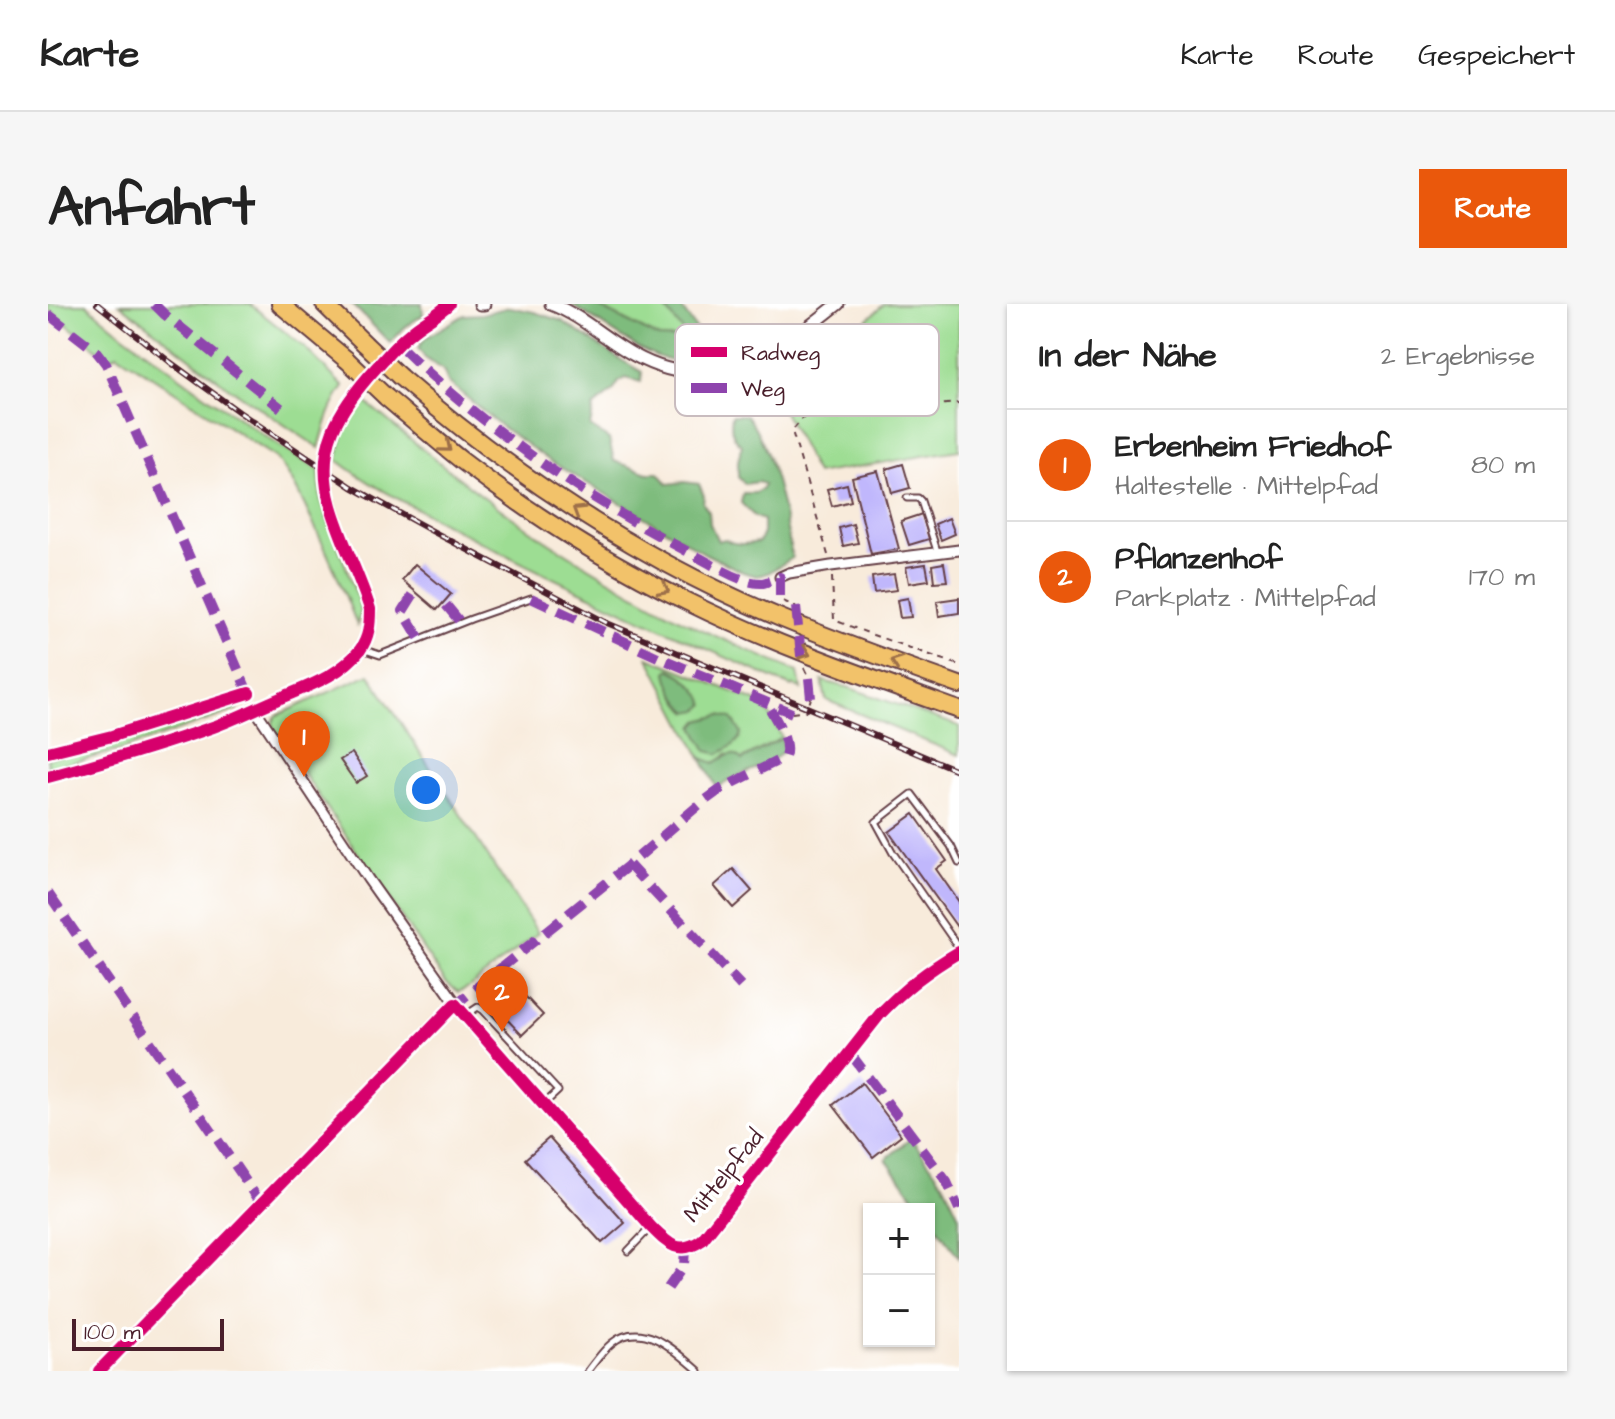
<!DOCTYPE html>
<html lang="de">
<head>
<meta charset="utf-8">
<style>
  :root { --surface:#fff; --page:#f6f6f6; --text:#222; --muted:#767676; --line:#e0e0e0; --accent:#ea580c }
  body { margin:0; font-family:"Architects Daughter",sans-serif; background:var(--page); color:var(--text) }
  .controls { position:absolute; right:24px; bottom:24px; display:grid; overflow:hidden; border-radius:0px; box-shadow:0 2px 6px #0004 }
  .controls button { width:72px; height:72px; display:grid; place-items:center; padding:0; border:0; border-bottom:2px solid var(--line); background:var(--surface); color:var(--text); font:40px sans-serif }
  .scale { position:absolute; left:24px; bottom:20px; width:152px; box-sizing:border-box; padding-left:8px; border:4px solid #4a1f2b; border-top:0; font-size:22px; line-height:28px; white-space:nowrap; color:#4a1f2b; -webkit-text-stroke:6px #fff; paint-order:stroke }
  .you { position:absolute; left:378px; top:486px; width:28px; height:28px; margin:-20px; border:6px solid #fff; border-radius:50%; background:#1a73e8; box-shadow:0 0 0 12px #1a73e833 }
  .badge { display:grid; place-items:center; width:52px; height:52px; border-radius:50%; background:var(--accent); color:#fff; font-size:26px; font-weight:700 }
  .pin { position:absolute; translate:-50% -66px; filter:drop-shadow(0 2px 4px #0008) }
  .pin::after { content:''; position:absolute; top:42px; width:28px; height:24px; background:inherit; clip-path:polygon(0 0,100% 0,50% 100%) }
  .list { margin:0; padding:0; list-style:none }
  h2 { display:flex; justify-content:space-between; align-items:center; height:104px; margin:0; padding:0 32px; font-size:34px }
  h2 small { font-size:26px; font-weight:400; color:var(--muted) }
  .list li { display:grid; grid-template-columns:52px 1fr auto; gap:24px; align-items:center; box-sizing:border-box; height:112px; padding:0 32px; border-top:2px solid var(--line) }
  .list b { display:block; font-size:30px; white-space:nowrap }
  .list p { margin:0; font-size:26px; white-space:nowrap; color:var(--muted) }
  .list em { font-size:26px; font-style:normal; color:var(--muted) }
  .map { position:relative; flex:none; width:911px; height:1067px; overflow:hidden; border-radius:0px }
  header { display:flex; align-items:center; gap:48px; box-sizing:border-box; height:112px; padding:0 40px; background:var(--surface); border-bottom:2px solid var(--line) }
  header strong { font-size:38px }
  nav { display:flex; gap:44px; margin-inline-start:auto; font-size:28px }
  .intro { display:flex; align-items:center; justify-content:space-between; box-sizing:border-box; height:192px; padding:0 48px }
  h1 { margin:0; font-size:56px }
  .button { padding:20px 36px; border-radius:0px; background:var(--accent); color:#fff; font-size:28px; font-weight:700 }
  main { display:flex; gap:48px; padding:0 48px }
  aside { flex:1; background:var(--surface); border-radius:0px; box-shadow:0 2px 6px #0004 }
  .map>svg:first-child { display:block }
  .green { fill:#9ddd93; stroke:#747e5f; stroke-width:2 }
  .forest { fill:#7ebc7d; stroke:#646e54; stroke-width:2 }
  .building { fill:#c0b7fc }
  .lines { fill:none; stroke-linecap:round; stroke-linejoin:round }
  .service-casing { stroke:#643e45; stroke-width:9 }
  .minor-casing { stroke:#643e45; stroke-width:13 }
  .tertiary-casing { stroke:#643e45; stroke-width:15 }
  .motorway-casing { stroke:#643e45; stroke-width:20 }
  .path { stroke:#643e45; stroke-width:2; stroke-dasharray:6 6; stroke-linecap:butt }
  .service { stroke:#fff; stroke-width:5 }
  .minor { stroke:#fff; stroke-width:9 }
  .tertiary { stroke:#fff; stroke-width:11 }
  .motorway { stroke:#f2c26a; stroke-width:16 }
  .rail-casing { stroke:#4a1f2b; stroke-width:6 }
  .rail { stroke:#fff; stroke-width:3; stroke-dasharray:9; stroke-linecap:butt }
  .motorway-bridge-casing { stroke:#643e45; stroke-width:20; stroke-linecap:butt }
  .motorway-bridge { stroke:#f2c26a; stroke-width:16 }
  .quiet { stroke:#8e44ad; stroke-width:10; stroke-dasharray:20 10; stroke-linecap:butt }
  .cycleway-casing { stroke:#fff; stroke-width:17 }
  .cycleway { stroke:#d6006c; stroke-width:12 }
  .oneway { stroke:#9e704a }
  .labels { text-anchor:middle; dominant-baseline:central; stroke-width:7; stroke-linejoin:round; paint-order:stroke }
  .street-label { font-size:24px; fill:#4a1f2b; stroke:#fff }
  .key { fill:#fff; stroke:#c9bcbf; stroke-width:2 }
  .key-label { font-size:22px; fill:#4a1f2b }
</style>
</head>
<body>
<header>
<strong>Karte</strong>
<nav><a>Karte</a><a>Route</a><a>Gespeichert</a></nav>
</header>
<div class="intro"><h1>Anfahrt</h1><a class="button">Route</a></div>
<main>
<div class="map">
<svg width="911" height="1067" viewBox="0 0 911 1067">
  <rect width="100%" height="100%" fill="#fff"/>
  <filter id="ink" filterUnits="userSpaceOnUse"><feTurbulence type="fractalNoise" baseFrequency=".0125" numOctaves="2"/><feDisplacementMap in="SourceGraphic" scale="16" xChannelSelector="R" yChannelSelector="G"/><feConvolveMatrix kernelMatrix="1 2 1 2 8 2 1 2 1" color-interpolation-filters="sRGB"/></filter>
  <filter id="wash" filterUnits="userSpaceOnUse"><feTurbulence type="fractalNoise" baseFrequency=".006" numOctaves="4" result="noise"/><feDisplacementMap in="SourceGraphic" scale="32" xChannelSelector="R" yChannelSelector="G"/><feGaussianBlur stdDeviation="1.8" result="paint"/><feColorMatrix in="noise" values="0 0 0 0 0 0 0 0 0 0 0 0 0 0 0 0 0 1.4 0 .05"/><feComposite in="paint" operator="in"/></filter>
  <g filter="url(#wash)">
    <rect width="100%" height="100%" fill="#f8ebdb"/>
    <!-- green -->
    <path class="green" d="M0,0H38L74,30L164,96L231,142L271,166L273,196L310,295L313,309L309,321C296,287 281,252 265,219C254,196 244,173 228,154L69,50L61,55L0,5Z
      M72,0H202L257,44L296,83C282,102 277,122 271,144L180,83Z
      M545,0H614L642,35L611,34Z
      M836,0H911V146L768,170L736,108L719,87L764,60L795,38Z
      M314,95C357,131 401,168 447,201C497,238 552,271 606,301C652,327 702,347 750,368L753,385L745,381L744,383C632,333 520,284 411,227C370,205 326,185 289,156L298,120Z
      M600,353L707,397C721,406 727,419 734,434L693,456L678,450L673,456L666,459L653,454Z
      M321,370L490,629L421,683L410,688L397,677L226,426L225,418L228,412Z
      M774,377L799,383L911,422V451L778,396Z
      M185,398L189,406L73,446L0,465V454L63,438Z"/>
    <!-- forest -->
    <path class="forest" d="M304,0H374L375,11L357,23L342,39Z
      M521,0H545L611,34L641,35L614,0H631L668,54C660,56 651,60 644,60C596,58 561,21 521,0Z
      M462,3L486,8L514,17L575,57L594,68L593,78L578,74L571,78L565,87L546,102L542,123L561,135L566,157L600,169H611L620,180L636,178L651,180L656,192L655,199L661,208L662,220L670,237L677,235C687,242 700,240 711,238L715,229V216L707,213L693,199L695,189H707L714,185L716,180L710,178L697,180L690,173V157L694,141C683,132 682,125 684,111H699C725,147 737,210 744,254L720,269L709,272L695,268L658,250L502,157L453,122L400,78L395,66L377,54L370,44L377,34L416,11L434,10Z
      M622,365C636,372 653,385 657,401L651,406L641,408C631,399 621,381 619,368Z
      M673,411L684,414L693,429C691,440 680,444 671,450L659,447L646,423L651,417Z
      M734,434L736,446C726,459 711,463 697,469C688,472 678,479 669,484L653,454L666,459C676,454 684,444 694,456Z
      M863,834L896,880L911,912V953L881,913V905H875L838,855Z"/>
    <g id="blocks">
      <!-- building -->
      <path class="building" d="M855,160L862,184L844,189L838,165Z
        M830,167L851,245L823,250L804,173Z
        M799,180L803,197L784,202L779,185Z
        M874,210L881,235L861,241L853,217Z
        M901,214L907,230L893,236L887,220Z
        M805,220L810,239L795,242L791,224Z
        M896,259L899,277L886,278L884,261Z
        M367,260L403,290L389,306L354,276Z
        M878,260L881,276L861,279L858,263Z
        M846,270L849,286L826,289L824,273Z
        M860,294L863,313L852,314L849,296Z
        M911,294V309L891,312L889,297Z
        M304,449L319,472L308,479L292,456Z
        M866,510L899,557L888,565L911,598V622L909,623L841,528Z
        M685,565L704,587L685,604L666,582Z
        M474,689L495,711L474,731L453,709Z
        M814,779L853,831L825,853L785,801Z
        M501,834L577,919L554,939L477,855Z"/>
    </g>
  </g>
  <g filter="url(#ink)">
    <use href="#blocks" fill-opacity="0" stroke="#643e45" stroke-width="2"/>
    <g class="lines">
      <defs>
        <path id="service" d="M859,194H870L873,197L889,247
          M314,345L332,351L423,315L483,294
          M911,559L903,542L864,490L828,518L845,549L911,644
          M418,711L430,703L435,706L510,787L495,801
          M580,947L603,923
          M540,1067C547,1058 555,1046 564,1039C595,1014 628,1047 651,1067"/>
        <path id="minor" d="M732,273L741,269L783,262L911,246
          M207,405L320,575L417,712L553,867L617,938L624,942L637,944L645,943L654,936L832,710C858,683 879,667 911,648"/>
        <path id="tertiary" d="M432,0H436
          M503,0C534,12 557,35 586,51C667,96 728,50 790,0
          M0,473C56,458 111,442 165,423C187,415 207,405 228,396C257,383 291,373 312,346C321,333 322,321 322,305C311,270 293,237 283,202C266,143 290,106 328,64C339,52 349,39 362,29C374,18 390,11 401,0"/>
        <path id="motorway" d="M232,0L299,56
          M276,0L317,40
          M352,73C467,173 593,256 735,315C793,339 852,360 911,381
          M338,93C363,114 388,136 413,156C483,210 560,259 640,298C727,341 819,373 911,406"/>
      </defs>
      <!-- service casing -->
      <use href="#service" class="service-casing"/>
      <!-- minor casing -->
      <use href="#minor" class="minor-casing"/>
      <!-- tertiary casing -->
      <use href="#tertiary" class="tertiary-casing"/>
      <!-- motorway casing -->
      <use href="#motorway" class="motorway-casing"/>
      <!-- path -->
      <path class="path" d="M780,251L744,127L756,113L911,99
        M784,273L786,316L825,331L911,361
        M735,297L748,303
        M756,364L761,374
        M744,409L759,407L763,394"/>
      <!-- service -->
      <use href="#service" class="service"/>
      <!-- minor -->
      <use href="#minor" class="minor"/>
      <!-- tertiary -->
      <use href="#tertiary" class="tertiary"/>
      <!-- motorway -->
      <use href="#motorway" class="motorway"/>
      <defs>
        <path id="rail" d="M49,0L122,58L191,108L304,183L384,227L559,319L911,467"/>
      </defs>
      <!-- rail casing -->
      <use href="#rail" class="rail-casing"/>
      <!-- rail -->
      <use href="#rail" class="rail"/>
      <defs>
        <path id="motorway-bridge" d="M317,40L352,73
          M299,56L338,93"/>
      </defs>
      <!-- motorway-bridge casing -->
      <use href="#motorway-bridge" class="motorway-bridge-casing"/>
      <!-- motorway-bridge -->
      <use href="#motorway-bridge" class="motorway-bridge"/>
      <!-- quiet -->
      <path class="quiet" d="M106,0L116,10L233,104
        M0,10L48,47L58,60L202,393
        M355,45C442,129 541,196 648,252C666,261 693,280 715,279C720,278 727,275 732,273V292L735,297
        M365,291L355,307L372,335
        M483,294L612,354L744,409
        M398,301L413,319
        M748,303L754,361
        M761,374L763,394
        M581,561L693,682
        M0,589L213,899
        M403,704L581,561L652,500L673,485L737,453C743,436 726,413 718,398
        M802,749L899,878L911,905
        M620,984L636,961L637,944"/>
      <defs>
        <path id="cycleway" d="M0,448L64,432L201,389
          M0,473C56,458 111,442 165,423C187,415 207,405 228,396C257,383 291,373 312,346C321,333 322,321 322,305C311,270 293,237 283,202C266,143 290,106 328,64C339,52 349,39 362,29C374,18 390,11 401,0
          M51,1067L407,700L603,923C620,940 631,952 654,936L832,710C858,683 879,667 911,648"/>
      </defs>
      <!-- cycleway casing -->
      <use href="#cycleway" class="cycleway-casing"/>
      <!-- cycleway -->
      <use href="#cycleway" class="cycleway"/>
    </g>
    <!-- one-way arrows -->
    <defs><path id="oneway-chevron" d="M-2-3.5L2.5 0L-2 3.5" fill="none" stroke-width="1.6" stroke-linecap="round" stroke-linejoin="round" transform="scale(2)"/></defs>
    <g class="oneway">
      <use href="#oneway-chevron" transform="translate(398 143) rotate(40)"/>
      <use href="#oneway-chevron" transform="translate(530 207) rotate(-148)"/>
      <use href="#oneway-chevron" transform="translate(616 285) rotate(28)"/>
      <use href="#oneway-chevron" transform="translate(757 349) rotate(21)"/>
      <use href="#oneway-chevron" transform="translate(848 358) rotate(-160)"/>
    </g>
  </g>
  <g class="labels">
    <!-- street labels -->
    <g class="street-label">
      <text transform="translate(676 872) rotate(-51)">Mittelpfad</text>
    </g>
  </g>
  <!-- legend -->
  <rect x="627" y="20" width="264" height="92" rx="12" class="key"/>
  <rect x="643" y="43" width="36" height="10" fill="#d6006c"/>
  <rect x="643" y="79" width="36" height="10" fill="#8e44ad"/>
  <g class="key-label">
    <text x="693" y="56">Radweg</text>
    <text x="693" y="92">Weg</text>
  </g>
</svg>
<div class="controls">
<button>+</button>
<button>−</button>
</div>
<div class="scale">100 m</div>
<div class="you"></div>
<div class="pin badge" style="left:256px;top:473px">1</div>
<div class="pin badge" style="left:454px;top:728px">2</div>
</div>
<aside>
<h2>In der Nähe<small>2 Ergebnisse</small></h2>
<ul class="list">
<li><span class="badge">1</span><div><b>Erbenheim Friedhof</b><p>Haltestelle · Mittelpfad</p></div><em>80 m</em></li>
<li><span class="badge">2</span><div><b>Pflanzenhof</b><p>Parkplatz · Mittelpfad</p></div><em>170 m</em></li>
</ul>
</aside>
</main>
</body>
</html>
